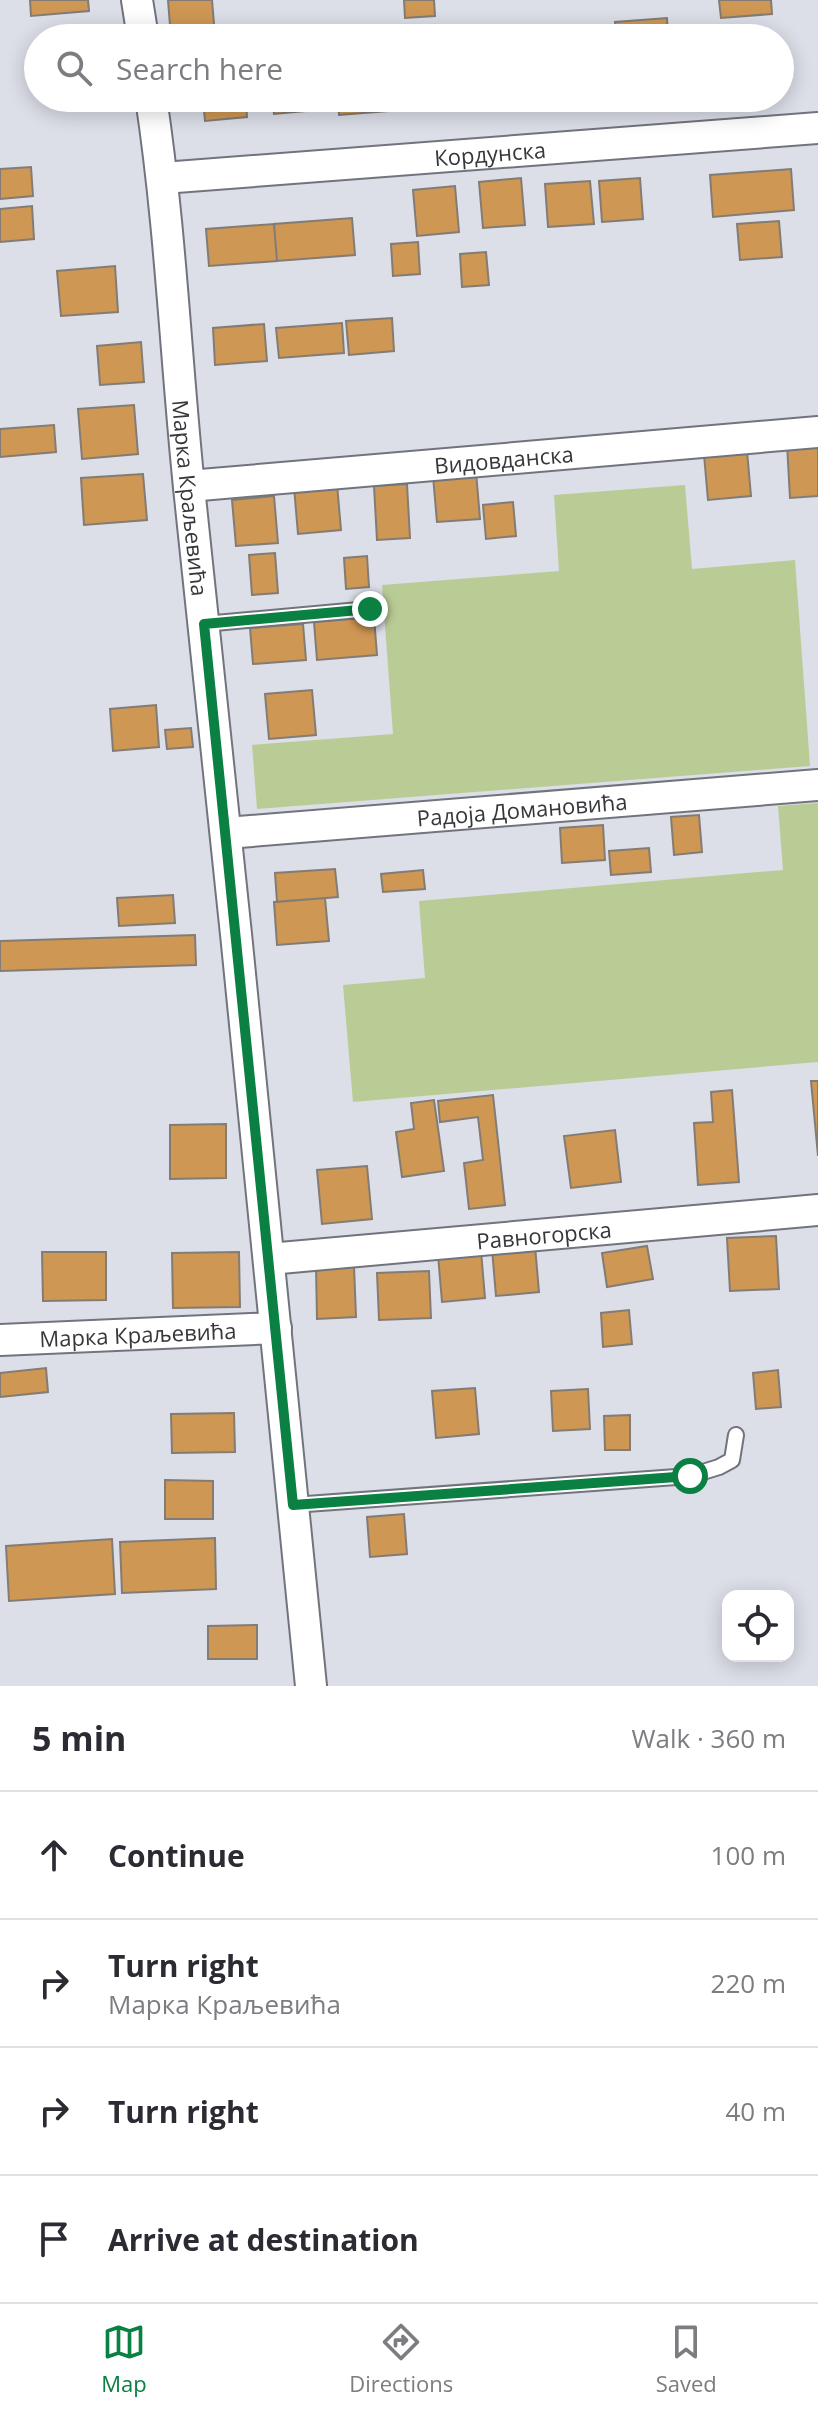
<!DOCTYPE html>
<html lang="en">
<head>
<meta charset="utf-8">
<style>
  :root { --surface:#fff; --page:#f2f2f3; --text:#2b2b33; --muted:#7c7c81; --line:#e1e1e2; --accent:#0b8043 }
  body { margin:0; font-family:"Open Sans",sans-serif; background:var(--page); color:var(--text) }
  .controls { position:absolute; right:24px; bottom:24px; display:grid; overflow:hidden; border-radius:16px; box-shadow:0 4px 20px #0003 }
  .controls button { width:72px; height:72px; display:grid; place-items:center; padding:0; border:0; border-bottom:2px solid var(--line); background:var(--surface); color:var(--text); font:40px sans-serif }
  .stop { position:absolute; width:24px; height:24px; margin:-18px; border:6px solid #0b8043; border-radius:50%; background:#fff }
  .stop.end { background:#0b8043; border-color:#fff; box-shadow:0 2px 8px #0008 }
  .list { margin:0; padding:0; list-style:none }
  h2 { display:flex; justify-content:space-between; align-items:center; height:104px; margin:0; padding:0 32px; font-size:34px }
  h2 small { font-size:26px; font-weight:400; color:var(--muted) }
  .list li { display:grid; grid-template-columns:52px 1fr auto; gap:24px; align-items:center; box-sizing:border-box; height:128px; padding:0 32px; border-top:2px solid var(--line) }
  .list b { display:block; font-size:30px; white-space:nowrap }
  .list p { margin:0; font-size:26px; white-space:nowrap; color:var(--muted) }
  .list em { font-size:26px; font-style:normal; color:var(--muted) }
  .icon { flex:none; width:44px; height:44px; fill:none; stroke:currentColor; stroke-width:2; stroke-linecap:round; stroke-linejoin:round }
  .map { position:relative; flex:none; width:818px; height:1686px; overflow:hidden }
  .search { position:absolute; background:var(--surface); box-shadow:0 4px 20px #0003; left:24px; right:24px; top:24px; height:88px; display:flex; align-items:center; gap:20px; box-sizing:border-box; padding:0 28px; border-radius:44px; color:var(--muted); font-size:30px }
  .sheet { height:616px; background:var(--surface) }
  nav { display:flex; justify-content:space-around; align-items:center; box-sizing:border-box; height:112px; border-top:2px solid var(--line); background:var(--surface); font-size:22px; color:var(--muted) }
  nav a { display:grid; justify-items:center; gap:4px }
  nav .on { color:var(--accent) }
  .map>svg:first-child { display:block }
  .green { fill:#bacc95 }
  .building { fill:#cf9754; stroke:#837c75; stroke-width:2 }
  .lines { fill:none; stroke-linecap:round; stroke-linejoin:round }
  .service-casing { stroke:#72747d; stroke-width:18 }
  .minor-casing { stroke:#72747d; stroke-width:34 }
  .service { stroke:#fff; stroke-width:14 }
  .minor { stroke:#fff; stroke-width:30 }
  .route { stroke:#0b8043; stroke-width:10 }
  .labels { text-anchor:middle; dominant-baseline:central; stroke-width:6; stroke-linejoin:round; paint-order:stroke }
  .street-label { font-size:22px; fill:#36373b; stroke:#fff }
</style>
</head>
<body>
<div class="map">
<svg width="818" height="1686" viewBox="0 0 818 1686">
  <rect width="100%" height="100%" fill="#dcdee8"/>
  <!-- green -->
  <path class="green" d="M685,485L692,569L795,560L810,766L257,809L252,745L393,734L382,585L559,571L554,495Z
    M818,803V1062L353,1102L343,985L425,978L419,901L783,870L778,806Z"/>
  <!-- building -->
  <path class="building" d="M30,0H88L89,11L31,16Z
    M168,0H212L215,36L171,38Z
    M404,0H434L435,16L405,18Z
    M719,0H771L772,14L721,18Z
    M667,18L668,38H617L615,22Z
    M203,98H246L247,117L205,121Z
    M272,98H315L316,110L274,114Z
    M338,98H387L388,111L339,115Z
    M31,167L33,196L0,199V169Z
    M791,169L794,210L713,217L710,175Z
    M521,178L525,225L483,228L479,182Z
    M640,178L643,219L602,222L599,181Z
    M590,181L594,224L548,227L545,184Z
    M455,186L459,232L417,236L413,190Z
    M32,206L34,239L0,242V209Z
    M352,218L355,255L277,261L274,224Z
    M779,221L782,257L740,260L737,224Z
    M274,224L277,261L209,266L206,229Z
    M418,242L420,274L393,276L391,244Z
    M486,252L489,285L462,287L460,254Z
    M115,266L118,312L61,316L57,271Z
    M392,318L394,351L349,355L346,321Z
    M342,323L344,353L279,358L276,328Z
    M264,324L267,361L215,365L213,328Z
    M141,342L144,382L100,385L97,346Z
    M134,405L138,454L82,459L78,409Z
    M54,425L56,452L0,457V429Z
    M818,442V496L790,498L787,444Z
    M747,451L751,496L708,500L704,455Z
    M476,472L480,519L437,522L433,476Z
    M143,474L147,520L84,525L81,478Z
    M337,484L341,530L298,534L294,487Z
    M407,484L410,538L377,540L374,486Z
    M274,496L278,543L236,546L232,500Z
    M513,502L516,536L486,539L483,505Z
    M275,553L278,593L252,595L249,555Z
    M367,556L369,587L346,589L344,558Z
    M374,617L377,655L317,660L314,622Z
    M303,624L306,660L253,664L250,628Z
    M312,690L316,735L269,739L265,694Z
    M156,705L159,747L113,751L110,709Z
    M191,728L193,747L167,749L165,730Z
    M699,815L702,852L674,855L671,817Z
    M603,825L605,860L562,863L560,828Z
    M649,848L651,872L611,875L609,851Z
    M335,869L338,897L277,902L275,873Z
    M423,870L425,889L383,892L381,874Z
    M173,895L175,923L119,926L117,898Z
    M325,898L329,941L277,945L274,902Z
    M195,935L196,965L0,971V941Z
    M811,1081H818V1156Z
    M732,1090L739,1182L698,1185L694,1123L713,1122L711,1092Z
    M493,1095L505,1205L469,1209L464,1163L483,1160L478,1117L440,1122L438,1101Z
    M434,1100L444,1171L402,1177L396,1132L414,1129L411,1103Z
    M226,1124V1178L170,1179V1125Z
    M615,1130L621,1182L571,1188L564,1136Z
    M367,1166L372,1219L322,1224L317,1170Z
    M776,1236L779,1289L730,1291L727,1238Z
    M535,1246L539,1292L496,1296L492,1249Z
    M647,1246L653,1279L607,1287L602,1253Z
    M481,1251L485,1298L442,1302L438,1255Z
    M42,1252H106V1300L43,1301Z
    M239,1252L240,1307L173,1308L172,1253Z
    M354,1266L356,1317L317,1319L316,1267Z
    M429,1271L431,1318L379,1320L377,1273Z
    M629,1310L632,1344L603,1347L601,1313Z
    M46,1368L48,1392L0,1397V1373Z
    M778,1370L781,1407L756,1409L753,1373Z
    M475,1388L479,1434L436,1438L432,1391Z
    M588,1389L590,1429L553,1431L551,1391Z
    M234,1413L235,1452L172,1453L171,1414Z
    M630,1415V1450H605L604,1416Z
    M165,1480L213,1481V1519H165Z
    M404,1514L407,1554L370,1557L367,1517Z
    M215,1538L216,1589L122,1593L120,1542Z
    M112,1539L115,1594L9,1601L6,1546Z
    M257,1625V1659H208V1626Z"/>
  <g class="lines">
    <defs>
      <path id="service" d="M204,624L370,609
        M293,1505L690,1476L719,1467L732,1460L736,1435"/>
      <g id="minor">
        <path d="M137,0L143,38"/>
        <path id="s1" d="M151,98C171,230 176,364 190,497C233,893 272,1290 311,1686"/>
        <path id="s2" d="M163,178L818,128"/>
        <path id="s3" d="M189,486L818,432"/>
        <path id="s4" d="M227,833L818,785"/>
        <path id="s5" d="M269,1259L818,1210"/>
        <path id="s6" d="M0,1340L276,1328"/>
      </g>
    </defs>
    <!-- service casing -->
    <use href="#service" class="service-casing"/>
    <!-- minor casing -->
    <use href="#minor" class="minor-casing"/>
    <!-- service -->
    <use href="#service" class="service"/>
    <!-- minor -->
    <use href="#minor" class="minor"/>
  </g>
  <g class="lines">
    <!-- route -->
    <path class="route" d="M370,609L204,624L293,1505L690,1476"/>
  </g>
  <g class="labels">
    <!-- street labels -->
    <g class="street-label">
      <text stroke="none"><textPath href="#s2" startOffset="328">Кордунска</textPath></text>
      <text stroke="none"><textPath href="#s3" startOffset="316">Видовданска</textPath></text>
      <text stroke="none"><textPath href="#s1" startOffset="402">Марка Краљевића</textPath></text>
      <text stroke="none"><textPath href="#s4" startOffset="296">Радоја Домановића</textPath></text>
      <text stroke="none"><textPath href="#s5" startOffset="276">Равногорска</textPath></text>
      <text stroke="none"><textPath href="#s6" startOffset="138">Марка Краљевића</textPath></text>
    </g>
  </g>
</svg>
<div class="controls">
<button><svg class="icon" aria-label="locate" viewBox="0 0 24 24"><circle cx="12" cy="12" r="6"/><path d="M12 2v4M12 18v4M2 12h4M18 12h4"/></svg></button>
</div>
<div class="stop" style="left:690px;top:1476px"></div>
<div class="stop end" style="left:370px;top:609px"></div>
<div class="search"><svg class="icon" aria-label="search" viewBox="0 0 24 24"><circle cx="10" cy="10" r="6"/><path d="M15 15l6 6"/></svg>Search here</div>
</div>
<section class="sheet">
<h2>5 min<small>Walk · 360 m</small></h2>
<ul class="list">
<li><svg class="icon" aria-label="ahead" viewBox="0 0 24 24"><path d="M12 20V5M6 11l6-6 6 6"/></svg><div><b>Continue</b></div><em>100 m</em></li>
<li><svg class="icon" aria-label="right" viewBox="0 0 24 24"><path d="M7 20v-9h11M14 6l5 5-5 5"/></svg><div><b>Turn right</b><p>Марка Краљевића</p></div><em>220 m</em></li>
<li><svg class="icon" aria-label="right" viewBox="0 0 24 24"><path d="M7 20v-9h11M14 6l5 5-5 5"/></svg><div><b>Turn right</b></div><em>40 m</em></li>
<li><svg class="icon" aria-label="arrive" viewBox="0 0 24 24"><path d="M6 21V4h12l-3 4 3 4H6"/></svg><div><b>Arrive at destination</b></div></li>
</ul>
</section>
<nav>
<a class="on"><svg class="icon" aria-label="map" viewBox="0 0 24 24"><path d="M3 6l6-2 6 2 6-2v14l-6 2-6-2-6 2zM9 4v14M15 6v14"/></svg>Map</a>
<a><svg class="icon" aria-label="directions" viewBox="0 0 24 24"><path d="M12 3l9 9-9 9-9-9zM9 14v-3h6M13 9l2 2-2 2"/></svg>Directions</a>
<a><svg class="icon" aria-label="saved" viewBox="0 0 24 24"><path d="M7 4h10v16l-5-4-5 4z"/></svg>Saved</a>
</nav>
</body>
</html>
